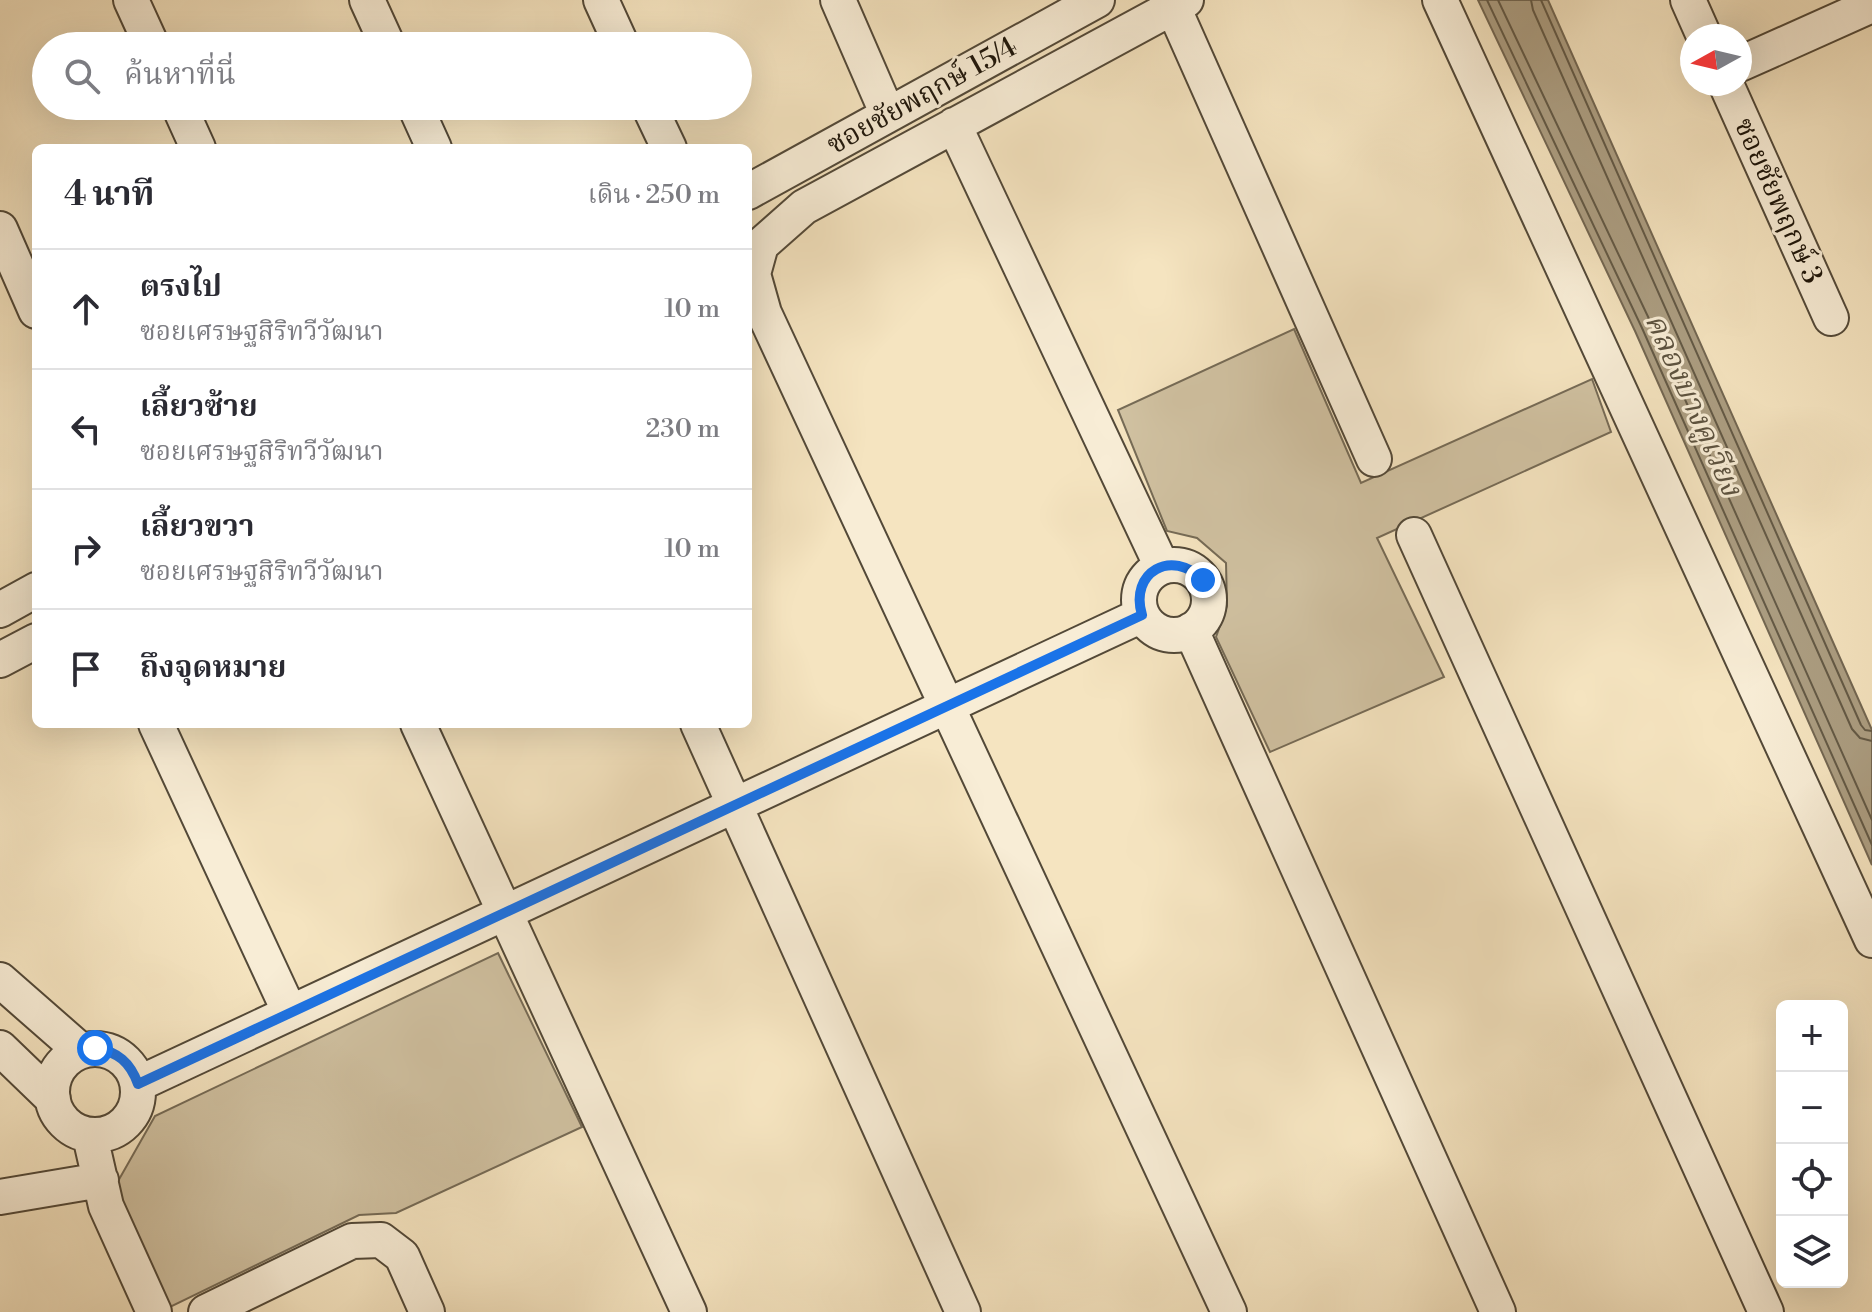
<!DOCTYPE html>
<html lang="th">
<head>
<meta charset="utf-8">
<style>
  :root { --surface:#fff; --page:#f2f2f3; --text:#2b2b33; --muted:#7c7c81; --line:#e1e1e2 }
  body { margin:0; font-family:"Libre Bodoni","Noto Serif Thai",serif; background:var(--page); color:var(--text) }
  .controls { position:absolute; right:24px; bottom:24px; display:grid; overflow:hidden; border-radius:12px; box-shadow:0 8px 32px #0002 }
  .controls button { width:72px; height:72px; display:grid; place-items:center; padding:0; border:0; border-bottom:2px solid var(--line); background:var(--surface); color:var(--text); font:40px sans-serif }
  .compass { position:absolute; left:1680px; top:24px; width:72px; height:72px; border-radius:50%; background:var(--surface); box-shadow:0 8px 32px #0002; rotate:262deg }
  .stop { position:absolute; width:24px; height:24px; margin:-18px; border:6px solid #1a73e8; border-radius:50%; background:#fff }
  .stop.end { background:#1a73e8; border-color:#fff; box-shadow:0 2px 8px #0008 }
  .list { margin:0; padding:0; list-style:none }
  h2 { display:flex; justify-content:space-between; align-items:center; height:104px; margin:0; padding:0 32px; font-size:34px }
  h2 small { font-size:26px; font-weight:400; color:var(--muted) }
  .list li { display:grid; grid-template-columns:52px 1fr auto; gap:24px; align-items:center; box-sizing:border-box; height:120px; padding:0 32px; border-top:2px solid var(--line) }
  .list b { display:block; font-size:30px; white-space:nowrap }
  .list p { margin:0; font-size:26px; white-space:nowrap; color:var(--muted) }
  .list em { font-size:26px; font-style:normal; color:var(--muted) }
  .icon { flex:none; width:44px; height:44px; fill:none; stroke:currentColor; stroke-width:2; stroke-linecap:round; stroke-linejoin:round }
  .map { position:relative; flex:none; width:1872px; height:1312px; overflow:hidden }
  .search { position:absolute; background:var(--surface); box-shadow:0 8px 32px #0002; left:32px; top:32px; width:720px; height:88px; display:flex; align-items:center; gap:20px; box-sizing:border-box; padding:0 28px; border-radius:44px; color:var(--muted); font-size:30px }
  .panel { position:absolute; background:var(--surface); box-shadow:0 8px 32px #0002; left:32px; top:144px; width:720px; height:584px; border-radius:12px }
  .map>svg:first-child { display:block }
  .green { fill:#d0c1a1; stroke:#766b56; stroke-width:2 }
  .water { fill:#ac9e82; stroke:#736752; stroke-width:2 }
  .lines { fill:none; stroke-linecap:round; stroke-linejoin:round }
  .shore { stroke:#645a46; stroke-width:2 }
  .minor-casing { stroke:#534938; stroke-width:38 }
  .minor { stroke:#f8edd6; stroke-width:34 }
  .route { stroke:#1a73e8; stroke-width:10 }
  .labels { text-anchor:middle; dominant-baseline:central; stroke-width:6; stroke-linejoin:round; paint-order:stroke }
  .street-label { font-size:28px; fill:#1d150a; stroke:#f8edd6 }
  .water-label { font-size:30px; font-style:italic; fill:#5d5340; stroke:#f8edd6 }
</style>
</head>
<body>
<div class="map">
<svg width="1872" height="1312" viewBox="0 0 1872 1312">
  <rect width="100%" height="100%" fill="#f5e4c0"/>
  <filter id="stains"><feTurbulence type="fractalNoise" baseFrequency=".0025" numOctaves="4"/><feColorMatrix values="0 0 0 0 .2 0 0 0 0 .09 0 0 0 0 .02 0 0 0 .5 -.17"/></filter>
  <radialGradient id="worn" r=".72"><stop offset=".6" stop-color="#630" stop-opacity="0"/><stop offset="1" stop-color="#630" stop-opacity=".3"/></radialGradient>
  <!-- green -->
  <path class="green" d="M1294,329L1361,483L1592,379L1611,432L1377,538L1444,677L1270,752L1216,637L1227,606L1226,563L1197,538L1167,531L1118,410Z
    M498,953L582,1127L396,1213L359,1215L168,1308L113,1190L155,1116Z"/>
  <!-- water -->
  <path class="water" d="M1478,0H1548L1872,730V865L1635,331Z"/>
  <g class="lines">
    <!-- shore -->
    <path class="shore" d="M1487,0L1642,328L1872,845
      M1498,0L1651,323L1872,820
      M1531,0L1533,10L1852,729L1860,738L1872,741
      M1541,0L1861,725L1865,730L1872,731"/>
    <defs>
      <path id="minor" d="M131,0L152,46
        M367,0L388,46
        M601,0L622,46
        M838,0L888,115
        M1186,0L804,207L761,245L753,274L764,313L1229,1312
        M1440,0L1872,940
        M1688,0L1704,36
        M1173,7L1374,459
        M1740,64L1872,5
        M1726,84L1831,318
        M179,106L198,148
        M415,106L434,148
        M649,106L669,148
        M954,125L1162,567
        M748,192L1097,0
        M0,229L36,311
        M1414,535L1766,1312
        M1139 600a35 35 0 1 1 70 0a35 35 0 1 1-70 0Z
        M0,610L36,590
        M1191,630L1498,1312
        M0,660L36,641
        M156,724L290,1013
        M418,724L689,1312
        M698,724L963,1312
        M0,980L81,1051
        M0,1048L53,1099
        M52 1092a43 43 0 1 1 86 0a43 43 0 1 1-86 0Z
        M138,1084L1142,615
        M90,1136L106,1206L154,1312
        M0,1197L101,1180
        M206,1312L352,1241L381,1240L402,1256L427,1312"/>
    </defs>
    <!-- minor casing -->
    <use href="#minor" class="minor-casing"/>
    <!-- minor -->
    <use href="#minor" class="minor"/>
  </g>
  <g class="lines">
    <!-- route -->
    <path class="route" d="M95,1048C118,1052 130,1062 138,1084L1142,615C1129,572 1172,548 1203,580"/>
  </g>
  <g class="labels">
    <!-- street labels -->
    <g class="street-label">
      <text transform="translate(922 96) rotate(-29)">ซอยชัยพฤกษ์ 15/4</text>
      <text transform="translate(1778 201) rotate(66)">ซอยชัยพฤกษ์ 3</text>
    </g>
    <!-- water labels -->
    <g class="water-label">
      <text transform="translate(1693 405) rotate(66)">คลองบางคูเวียง</text>
    </g>
  </g>
  <rect width="100%" height="100%" filter="url(#stains)"/>
  <rect width="100%" height="100%" fill="url(#worn)"/>
</svg>
<div class="controls">
<button>+</button>
<button>−</button>
<button><svg class="icon" aria-label="locate" viewBox="0 0 24 24"><circle cx="12" cy="12" r="6"/><path d="M12 2v4M12 18v4M2 12h4M18 12h4"/></svg></button>
<button><svg class="icon" aria-label="layers" viewBox="0 0 24 24"><path d="M12 4l9 5-9 5-9-5zM3 14l9 5 9-5"/></svg></button>
</div>
<svg class="compass" viewBox="-18 -18 36 36"><path d="M0-13l5 13h-10z" fill="#e53935"/><path d="M0 13l5-13h-10z" fill="#7c7c81"/></svg>
<div class="stop" style="left:95px;top:1048px"></div>
<div class="stop end" style="left:1203px;top:580px"></div>
<div class="search"><svg class="icon" aria-label="search" viewBox="0 0 24 24"><circle cx="10" cy="10" r="6"/><path d="M15 15l6 6"/></svg>ค้นหาที่นี่</div>
<section class="panel">
<h2>4 นาที<small>เดิน · 250 m</small></h2>
<ul class="list">
<li><svg class="icon" aria-label="ahead" viewBox="0 0 24 24"><path d="M12 20V5M6 11l6-6 6 6"/></svg><div><b>ตรงไป</b><p>ซอยเศรษฐสิริทวีวัฒนา</p></div><em>10 m</em></li>
<li><svg class="icon" aria-label="left" viewBox="0 0 24 24"><path d="M17 20v-9H6M10 6l-5 5 5 5"/></svg><div><b>เลี้ยวซ้าย</b><p>ซอยเศรษฐสิริทวีวัฒนา</p></div><em>230 m</em></li>
<li><svg class="icon" aria-label="right" viewBox="0 0 24 24"><path d="M7 20v-9h11M14 6l5 5-5 5"/></svg><div><b>เลี้ยวขวา</b><p>ซอยเศรษฐสิริทวีวัฒนา</p></div><em>10 m</em></li>
<li><svg class="icon" aria-label="arrive" viewBox="0 0 24 24"><path d="M6 21V4h12l-3 4 3 4H6"/></svg><div><b>ถึงจุดหมาย</b></div></li>
</ul>
</section>
</div>
</body>
</html>
